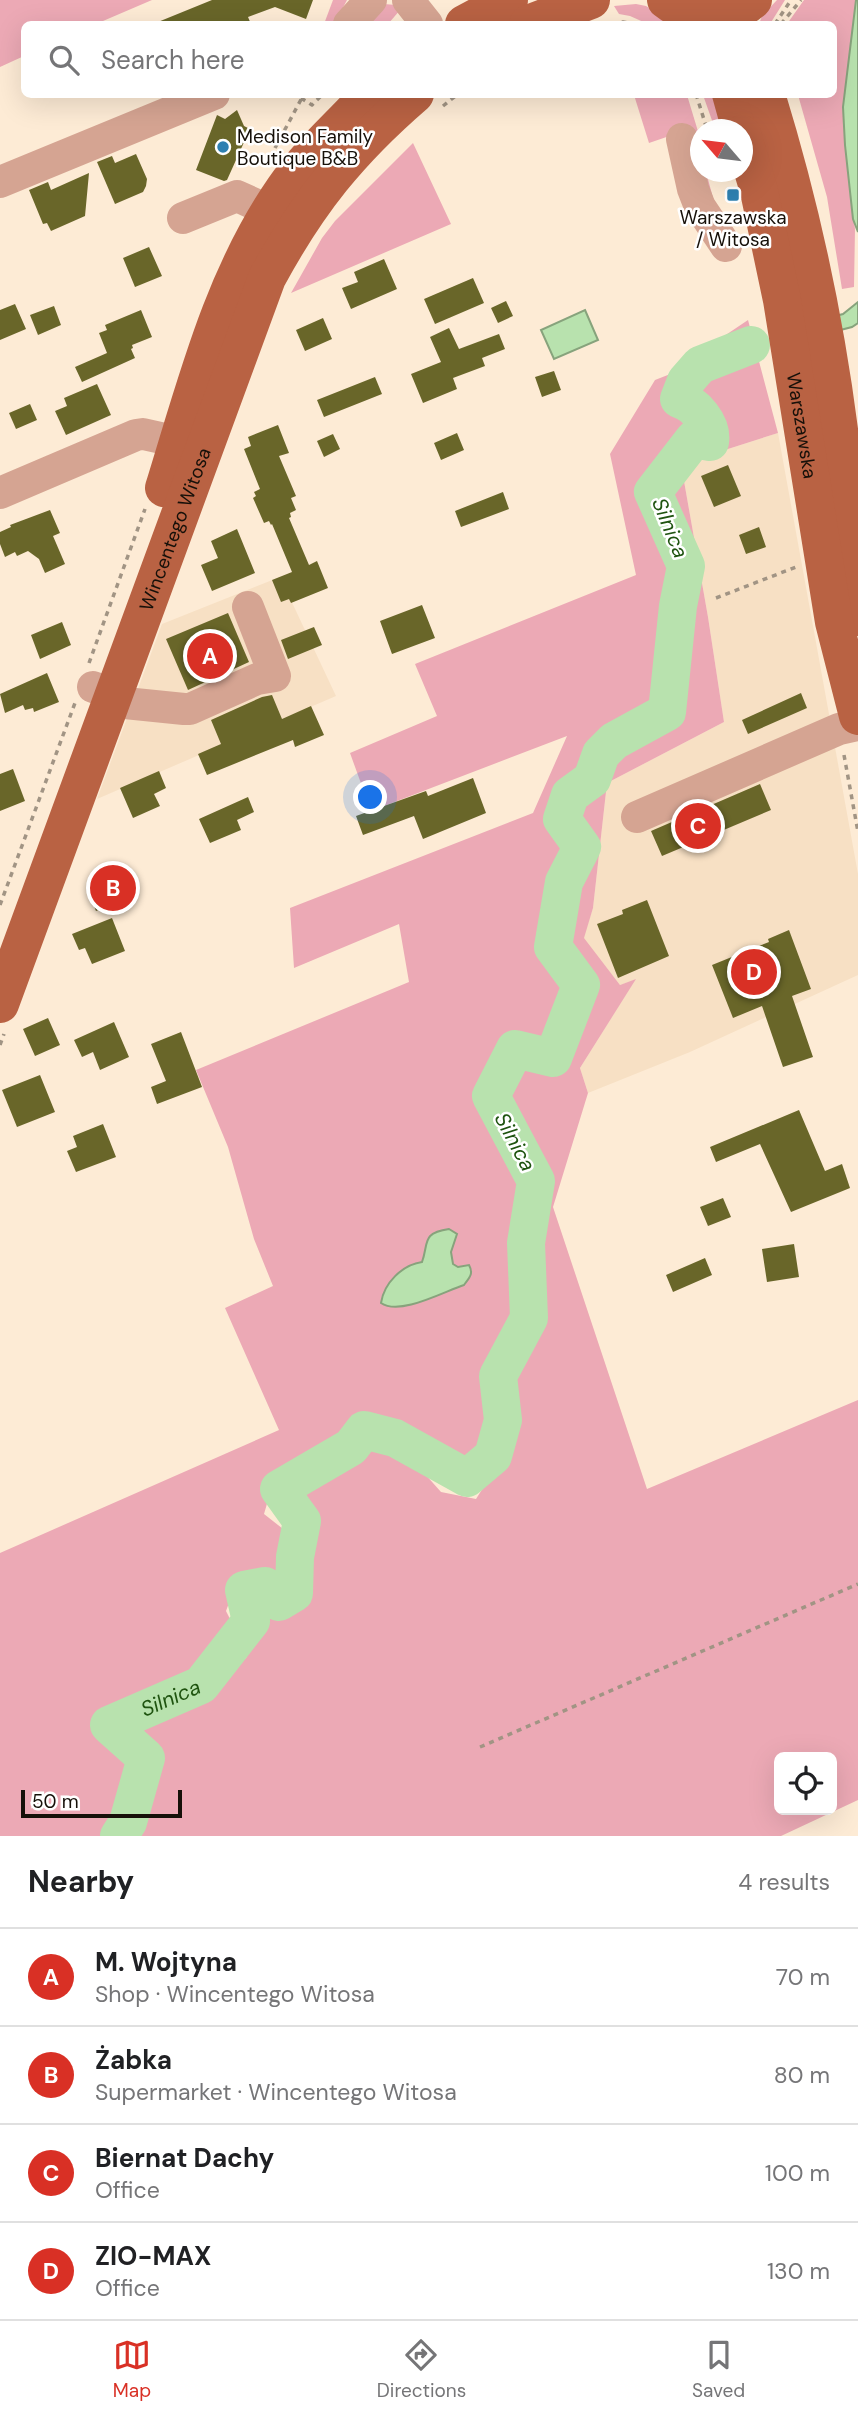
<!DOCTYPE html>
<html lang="en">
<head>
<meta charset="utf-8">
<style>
  :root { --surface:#fff; --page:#f2f2f2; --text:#202124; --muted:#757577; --line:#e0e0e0; --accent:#d93025 }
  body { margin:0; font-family:"DM Sans",sans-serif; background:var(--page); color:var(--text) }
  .controls { position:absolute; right:21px; bottom:21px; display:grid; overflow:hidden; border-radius:10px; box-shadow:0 7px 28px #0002 }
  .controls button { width:63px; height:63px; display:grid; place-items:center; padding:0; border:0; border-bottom:2px solid var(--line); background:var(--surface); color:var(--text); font:35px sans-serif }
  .compass { position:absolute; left:690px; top:119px; width:63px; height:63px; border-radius:50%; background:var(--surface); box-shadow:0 7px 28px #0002; rotate:298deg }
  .scale { position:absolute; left:21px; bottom:18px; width:161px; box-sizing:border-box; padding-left:7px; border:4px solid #161009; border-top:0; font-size:19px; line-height:24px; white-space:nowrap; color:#161009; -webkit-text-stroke:5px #fff; paint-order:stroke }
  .you { position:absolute; left:371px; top:798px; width:24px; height:24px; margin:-18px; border:5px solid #fff; border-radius:50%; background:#1a73e8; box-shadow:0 0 0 10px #1a73e833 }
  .badge { display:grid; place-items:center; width:46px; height:46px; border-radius:50%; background:var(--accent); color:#fff; font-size:23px; font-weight:700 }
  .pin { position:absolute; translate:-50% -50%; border:4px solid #fff; box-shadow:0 2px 7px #0006 }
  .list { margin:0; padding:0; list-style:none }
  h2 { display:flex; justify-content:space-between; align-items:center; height:91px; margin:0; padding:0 28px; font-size:30px }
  h2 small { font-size:23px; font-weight:400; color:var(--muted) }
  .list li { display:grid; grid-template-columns:46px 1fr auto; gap:21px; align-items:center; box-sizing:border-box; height:98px; padding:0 28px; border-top:2px solid var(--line) }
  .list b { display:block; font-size:26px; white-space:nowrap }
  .list p { margin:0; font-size:23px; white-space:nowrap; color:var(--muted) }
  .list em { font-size:23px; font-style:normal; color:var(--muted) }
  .icon { flex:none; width:38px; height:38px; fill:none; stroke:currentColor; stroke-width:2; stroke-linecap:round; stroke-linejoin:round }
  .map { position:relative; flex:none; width:858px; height:1836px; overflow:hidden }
  .search { position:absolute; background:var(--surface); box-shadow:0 7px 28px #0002; left:21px; right:21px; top:21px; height:77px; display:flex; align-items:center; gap:18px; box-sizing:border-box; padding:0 24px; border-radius:10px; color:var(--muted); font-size:26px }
  .sheet { height:483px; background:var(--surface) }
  nav { display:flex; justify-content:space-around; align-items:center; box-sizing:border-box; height:98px; border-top:2px solid var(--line); background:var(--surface); font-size:19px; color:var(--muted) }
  nav a { display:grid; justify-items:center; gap:4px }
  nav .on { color:var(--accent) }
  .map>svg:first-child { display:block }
  .built { fill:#f7e0c4 }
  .green { fill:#eca9b5; fill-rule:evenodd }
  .water { fill:#b8e2ae; stroke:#87a37c; stroke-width:2 }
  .pier { fill:#fdebd5 }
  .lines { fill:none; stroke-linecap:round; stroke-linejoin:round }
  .river { stroke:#b8e2ae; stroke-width:38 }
  .building { fill:#696629 }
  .path { stroke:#a19484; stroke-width:3.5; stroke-dasharray:5 5; stroke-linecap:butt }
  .minor { stroke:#d5a492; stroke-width:32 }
  .major { stroke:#b96243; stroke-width:38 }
  .poi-dot { fill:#2e80b1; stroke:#fff; stroke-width:2.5 }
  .labels { text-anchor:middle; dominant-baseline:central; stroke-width:5; stroke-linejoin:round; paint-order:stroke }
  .poi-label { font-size:19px; fill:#161009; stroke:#fff; text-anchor:start }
  .street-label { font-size:19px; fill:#161009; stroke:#fff }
  .water-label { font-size:21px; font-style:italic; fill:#1f5410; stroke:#fff }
</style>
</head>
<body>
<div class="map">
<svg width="858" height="1836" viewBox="0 0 858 1836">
  <rect width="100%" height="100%" fill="#fdebd5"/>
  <!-- built -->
  <path class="built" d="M778,433L858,874V975L690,1052L588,1093L580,1068L635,980L620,985L583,938L593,908L607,783L724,722L708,617L681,464Z
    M280,577L336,696L97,799L162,624Z"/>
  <!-- green -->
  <path class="green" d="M0,0H152L96,24H24V56L0,67Z
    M333,0H347L337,19L341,24H324Z
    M777,0H785L770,24H759L762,16Z
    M804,0H856L843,107L845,145L855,229L854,287L842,289L827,197L798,95L834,94V24H787Z
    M384,4L396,5L401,9L388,24H368Z
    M636,4L646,6L676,24H648L630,16L619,14L614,6Z
    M634,95H687L700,138V172H706L718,216L727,233L725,234C703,204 693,167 684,131L649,143Z
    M703,95H720L725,129H715Z
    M413,143L451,224L291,293L322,238L335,221Z
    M748,320L778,433L681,464L708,617L724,722L607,783L593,908L584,938L620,985L636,979L580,1068L588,1093L553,1207L647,1489L858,1400V1800L781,1836H131L151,1760L117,1726L206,1688L246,1658L259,1624L247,1609L250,1593L275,1611L299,1598L300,1556L308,1520L286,1509L288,1487L332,1465L369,1442L409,1456L441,1492L476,1499L509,1447L512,1413L502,1385L536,1322C507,1333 494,1360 483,1387L496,1420L487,1444L465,1475L454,1474L416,1439L365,1425L300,1463L271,1490L264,1514L292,1536L285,1559L283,1588L257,1577L236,1584L226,1611L235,1629L230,1651L197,1678L140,1698L101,1723L105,1741L133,1768L112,1836H0V1553L279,1430L225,1308L273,1286L254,1239L228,1147L196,1070L409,982L399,924L294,968L290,908L533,813L567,736L371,811L350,753L437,716L415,664L636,575L610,454L655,380L678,371L690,359ZM779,1757H832V1810H779Z"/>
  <!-- water -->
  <path class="water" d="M856,0H858V232L853,219L845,145L843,107Z
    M858,302V323L852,327L743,355L705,371L701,359L731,344L843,314Z
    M585,310L598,340L554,359L541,330Z
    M449,1229L457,1234L451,1252L453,1264L458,1267L469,1265C474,1274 469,1278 464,1285C443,1292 400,1316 381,1303C384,1283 402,1265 422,1262C429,1243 421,1233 449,1229Z"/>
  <!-- pier -->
  <path class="pier" d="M796,324L800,345L759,355L755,334Z"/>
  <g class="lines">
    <!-- river -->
    <path class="river" id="s1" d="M119,1836L128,1822L146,1758L109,1725L201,1685L251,1621L244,1590L265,1586L279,1602L294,1593L295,1557L302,1521L279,1489L351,1447L364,1430L395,1438L467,1478L493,1456L503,1420L498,1376L529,1318L526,1243L536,1181L491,1096L515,1049L553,1058L581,985L553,947L564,882L582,847L562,819L570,795L592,779L601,754L614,741L667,712L678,606L686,566L653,492L694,439L710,442C713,424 695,404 679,399L686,381L700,365L751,345"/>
  </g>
  <!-- building -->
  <path class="building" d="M212,0H313L306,19L275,7L248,17L251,24H153Z
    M237,110L244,126L250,129L227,180L224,181L196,170L217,115L225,119Z
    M136,154L147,179L146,186L143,192L115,204L97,162L112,156L115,163Z
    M89,173L85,216L51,231L47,223L43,224L29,190L48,182L51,190Z
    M149,247L162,276L135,287L123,258Z
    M384,259L397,289L351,309L342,288L358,282L354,272Z
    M473,278L484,303L435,324L424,299Z
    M506,301L513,316L498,323L491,308Z
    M15,304L26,329L0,340V310Z
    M54,306L61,325L38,335L30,315Z
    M141,310L152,337L132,345L133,348L131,349L135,358L82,382L75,367L107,353L99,333L107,330L105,325Z
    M323,318L332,339L305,351L296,330Z
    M449,328L459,349L499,334L505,349L482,358L485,366L453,378L457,389L423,403L411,374L441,362L430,337Z
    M554,371L561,390L542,397L535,377Z
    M375,377L382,394L324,417L317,400Z
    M97,384L111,415L66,435L55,411L67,406L64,398Z
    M30,404L37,420L16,429L9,413Z
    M278,425L289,453L279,456L296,496L291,498L296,510L290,513L291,517L289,518L309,565L317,561L328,588L291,603L289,599L281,602L272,580L292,572L272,524L271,525L269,521L264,523L253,498L256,496L254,492L260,489L244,449L251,446L248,437Z
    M457,433L464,450L441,460L434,443Z
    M333,434L340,449L324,457L317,441Z
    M728,465L741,496L714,507L701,476Z
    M503,492L509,509L461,527L455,511Z
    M50,510L60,533L53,536L65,564L45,573L39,559L28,551L17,556L15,552L5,557L0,544V532L11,527L10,525Z
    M759,527L766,547L746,554L739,535Z
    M237,529L255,573L212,591L201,565L218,558L211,541Z
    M422,605L435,638L392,654L380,621Z
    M228,613L249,662L188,690L166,639Z
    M62,622L71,645L40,659L31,635Z
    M314,627L322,645L288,659L281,640Z
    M47,673L59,702L34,712L33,708L25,710L23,705L5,713L0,694Z
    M801,693L807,708L748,734L742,720Z
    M272,695L282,719L311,706L324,735L295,747L293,740L207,775L198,754L221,744L211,720L262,697Z
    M13,769L25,801L0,811V774Z
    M159,771L166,788L154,794L160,806L133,818L120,788Z
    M473,778L486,813L423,839L414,816L363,835L356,816L426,791L428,796Z
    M760,784L771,810L662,856L651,831Z
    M248,797L254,812L237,820L241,830L210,843L199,819Z
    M122,863L135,895L96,911L88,891L101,886L96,873Z
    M647,900L669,956L618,978L597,924L623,914L622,910Z
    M112,918L125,951L92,964L85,948L79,950L72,934Z
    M789,930L811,989L792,996L813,1057L783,1067L762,1006L733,1018L712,965L769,942L768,939Z
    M48,1018L60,1045L35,1056L23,1029Z
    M114,1022L129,1057L100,1070L93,1052L82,1057L74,1040Z
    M181,1032L202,1087L157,1104L151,1087L166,1081L151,1044Z
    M40,1075L55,1112L17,1127L2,1090Z
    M799,1110L825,1171L842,1164L850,1188L791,1212L760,1144L716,1162L710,1147Z
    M103,1124L116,1157L76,1172L67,1151L77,1147L73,1136Z
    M723,1198L731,1217L708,1226L700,1207Z
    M794,1244L799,1277L767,1282L762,1249Z
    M705,1258L712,1275L673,1292L666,1275Z"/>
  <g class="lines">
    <!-- path -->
    <path class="path" d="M612,24L623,22L632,24
      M775,24L791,0
      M781,24L801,0
      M696,94L706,126
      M301,98L312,105L323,94
      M443,106L458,94
      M275,148L304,94
      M716,598L796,567
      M89,663L145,509
      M844,755L858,832
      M0,905L75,703
      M0,1045L4,1034
      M480,1747L858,1584"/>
    <!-- minor -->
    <path class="minor" d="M408,0L427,24
      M349,24L371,0
      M682,139L693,189L700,207L726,246
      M0,182L214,94
      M183,218L237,196L270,211
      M0,493L136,435L143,434L179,442
      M93,687L113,694L125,703L184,709H190L257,679L275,676L248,607
      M637,817L839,729L858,725"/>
    <!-- major -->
    <g class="major">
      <path d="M666,0C693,21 727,23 753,0"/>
      <path d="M464,24L509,0"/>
      <path d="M528,24L591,0"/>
      <path d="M731,94L741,130"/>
      <path d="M766,94C803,214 829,338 843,463C848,514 852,566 856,617"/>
      <path id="s2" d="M742,134L759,191L782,300L834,622L858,716"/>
      <path d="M164,488C196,385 222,279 284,189C307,155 342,124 370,94"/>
      <path id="s3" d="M0,1004L267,278C308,202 349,151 415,94"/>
    </g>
  </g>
  <!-- markers -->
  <g class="poi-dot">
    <circle cx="223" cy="147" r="7"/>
    <rect x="726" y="188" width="14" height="14" rx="3.5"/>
  </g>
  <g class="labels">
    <!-- poi labels -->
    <g class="poi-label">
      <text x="237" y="136">Medison Family<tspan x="237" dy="22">Boutique B&amp;B</tspan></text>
      <text x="733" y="217" text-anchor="middle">Warszawska<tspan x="733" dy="22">/ Witosa</tspan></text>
    </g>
    <!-- street labels -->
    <g class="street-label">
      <text stroke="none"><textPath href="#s2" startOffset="298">Warszawska</textPath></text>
      <text stroke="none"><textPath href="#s3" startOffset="506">Wincentego Witosa</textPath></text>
    </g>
    <!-- water labels -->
    <g class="water-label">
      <text transform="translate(670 528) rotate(68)">Silnica</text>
      <text transform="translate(515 1142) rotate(62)">Silnica</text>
      <text stroke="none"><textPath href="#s1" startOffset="200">Silnica</textPath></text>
    </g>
  </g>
</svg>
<div class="controls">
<button><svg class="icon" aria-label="locate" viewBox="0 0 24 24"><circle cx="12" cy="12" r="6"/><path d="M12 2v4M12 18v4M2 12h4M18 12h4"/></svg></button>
</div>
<svg class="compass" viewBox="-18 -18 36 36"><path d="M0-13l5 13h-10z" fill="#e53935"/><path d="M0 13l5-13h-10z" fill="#757577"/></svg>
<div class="scale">50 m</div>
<div class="you"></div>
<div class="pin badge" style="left:210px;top:656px">A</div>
<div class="pin badge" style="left:113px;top:888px">B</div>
<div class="pin badge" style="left:698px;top:826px">C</div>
<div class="pin badge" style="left:754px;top:972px">D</div>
<div class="search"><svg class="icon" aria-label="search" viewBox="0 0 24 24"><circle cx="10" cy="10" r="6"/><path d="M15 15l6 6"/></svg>Search here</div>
</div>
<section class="sheet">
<h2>Nearby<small>4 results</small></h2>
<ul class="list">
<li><span class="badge">A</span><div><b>M. Wojtyna</b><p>Shop · Wincentego Witosa</p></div><em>70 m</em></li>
<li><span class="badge">B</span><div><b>Żabka</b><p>Supermarket · Wincentego Witosa</p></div><em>80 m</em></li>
<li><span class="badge">C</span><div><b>Biernat Dachy</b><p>Office</p></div><em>100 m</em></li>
<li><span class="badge">D</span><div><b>ZIO-MAX</b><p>Office</p></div><em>130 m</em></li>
</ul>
</section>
<nav>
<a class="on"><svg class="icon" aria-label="map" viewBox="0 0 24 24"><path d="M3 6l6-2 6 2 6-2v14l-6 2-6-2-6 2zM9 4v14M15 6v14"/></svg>Map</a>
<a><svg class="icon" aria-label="directions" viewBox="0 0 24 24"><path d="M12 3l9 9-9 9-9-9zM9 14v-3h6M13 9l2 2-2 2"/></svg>Directions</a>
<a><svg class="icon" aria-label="saved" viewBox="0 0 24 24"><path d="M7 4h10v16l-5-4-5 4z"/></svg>Saved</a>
</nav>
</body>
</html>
